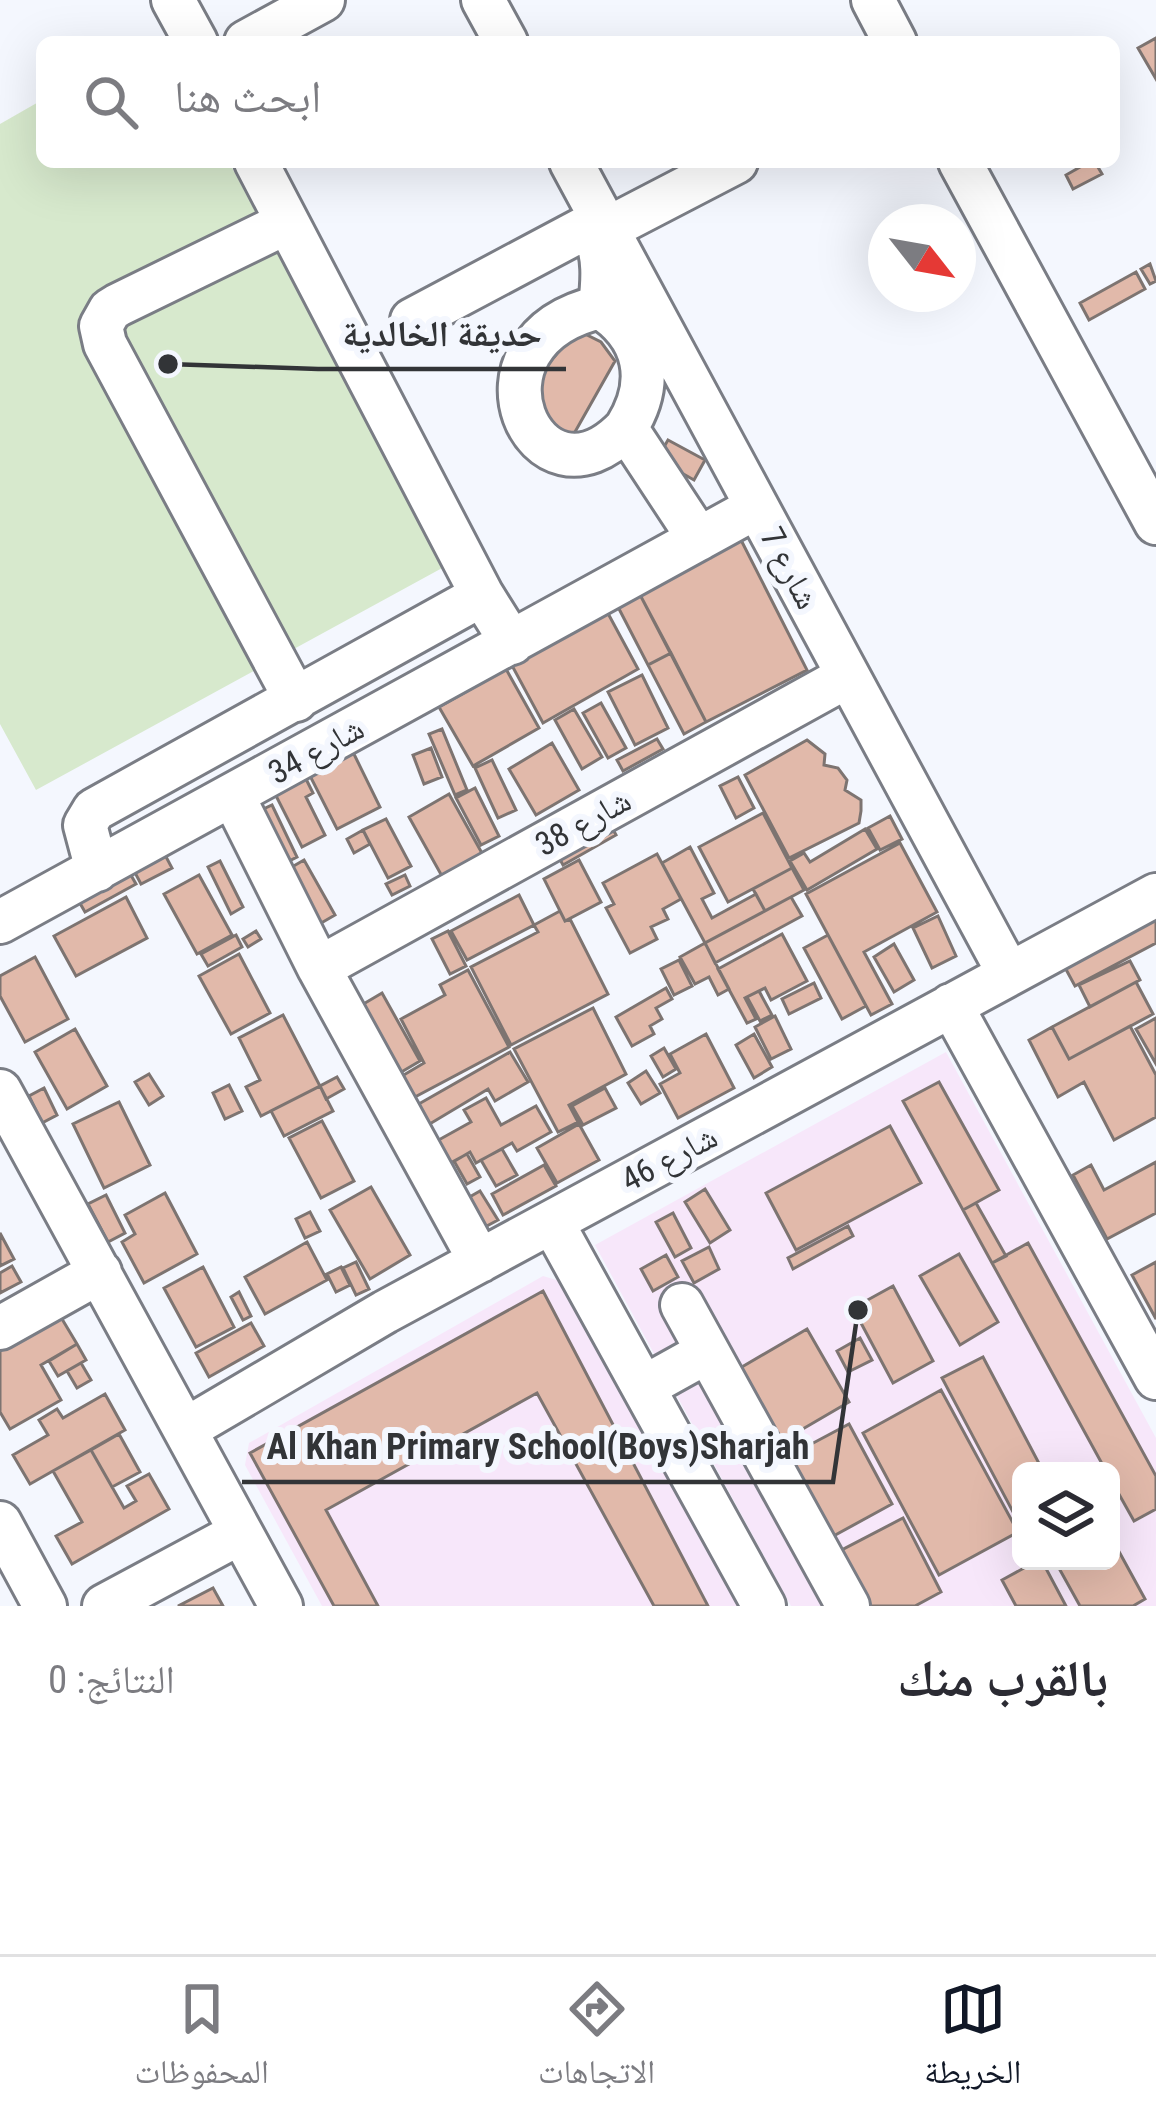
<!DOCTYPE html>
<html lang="ar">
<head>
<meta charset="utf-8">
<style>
  :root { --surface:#fff; --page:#f7f7f7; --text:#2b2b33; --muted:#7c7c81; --line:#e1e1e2; --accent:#111827 }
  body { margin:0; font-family:"Roboto Condensed","Noto Naskh Arabic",sans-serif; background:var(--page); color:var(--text); direction:rtl }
  .controls { position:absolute; right:36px; bottom:36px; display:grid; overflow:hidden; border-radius:18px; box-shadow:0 12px 48px #0002 }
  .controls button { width:108px; height:108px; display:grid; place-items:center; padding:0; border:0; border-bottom:3px solid var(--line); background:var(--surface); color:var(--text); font:60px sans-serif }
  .compass { position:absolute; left:868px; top:204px; width:108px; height:108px; border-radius:50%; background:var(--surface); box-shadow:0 12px 48px #0002; rotate:121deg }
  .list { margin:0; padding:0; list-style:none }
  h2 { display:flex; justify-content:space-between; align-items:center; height:156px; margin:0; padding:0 48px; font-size:51px }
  h2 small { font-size:39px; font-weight:400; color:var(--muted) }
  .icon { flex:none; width:66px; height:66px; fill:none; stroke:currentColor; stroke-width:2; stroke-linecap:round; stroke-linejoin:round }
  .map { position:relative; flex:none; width:1156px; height:1606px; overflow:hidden; direction:ltr }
  .search { position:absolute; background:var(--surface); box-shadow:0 12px 48px #0002; left:36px; right:36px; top:36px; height:132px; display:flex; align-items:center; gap:30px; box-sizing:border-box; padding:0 42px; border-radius:18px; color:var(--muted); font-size:45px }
  .sheet { height:348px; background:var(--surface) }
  nav { display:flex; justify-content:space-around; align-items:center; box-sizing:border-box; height:168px; border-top:3px solid var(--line); background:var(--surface); font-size:33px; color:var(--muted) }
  nav a { display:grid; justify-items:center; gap:6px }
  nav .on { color:var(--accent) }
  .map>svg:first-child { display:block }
  .education { fill:#f7e7fa; fill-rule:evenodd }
  .green { fill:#d7e9cd }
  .building { fill:#e1b9aa; stroke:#7d7471; stroke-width:3 }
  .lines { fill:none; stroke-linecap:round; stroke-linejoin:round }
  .minor-casing { stroke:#7a7d85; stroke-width:48 }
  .minor { stroke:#fff; stroke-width:42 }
  .labels { text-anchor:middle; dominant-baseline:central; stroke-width:12; stroke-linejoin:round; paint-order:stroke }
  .street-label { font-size:33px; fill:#323437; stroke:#f4f7fe }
  .leader { fill:none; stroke:#323437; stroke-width:4.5 }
  .callout-dot { fill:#323437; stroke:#f4f7fe; stroke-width:4.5 }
  .callout-label { font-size:36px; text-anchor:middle; font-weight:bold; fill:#323437; stroke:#f4f7fe; stroke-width:12; stroke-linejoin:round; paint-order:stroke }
</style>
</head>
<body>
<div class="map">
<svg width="1156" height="1606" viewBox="0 0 1156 1606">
  <rect width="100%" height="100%" fill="#f4f7fe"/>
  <!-- education -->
  <path class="education" d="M946,1052L1156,1438V1606H791L595,1245ZM1021,1471H1111V1561H1021Z
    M543,1276L563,1282L745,1606H322L245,1465L249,1443Z"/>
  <!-- green -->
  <path class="green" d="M42,100V162H229L444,567L36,790L0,724V124Z"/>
  <!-- building -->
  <path class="building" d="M1156,38V79L1138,48Z
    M1089,162H1095L1102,174L1073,189L1066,175Z
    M1150,264L1156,281L1150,284L1141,269Z
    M1136,272L1145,289L1089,320L1080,303Z
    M577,330L601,342L615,361L571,439L534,420L538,376Z
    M668,440L705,460L694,480L657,459Z
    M740,538L807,670L706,722L638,591Z
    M638,591L671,653L648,665L616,603Z
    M604,606L638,669L543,723L509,660Z
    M671,653L706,722L684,734L648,665Z
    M506,669L539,728L473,766L439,707Z
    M642,675L668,728L635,745L608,692Z
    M601,703L626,748L608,758L583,713Z
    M574,709L602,757L582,769L555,720Z
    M442,729L467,790L455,795L429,734Z
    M657,739L663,749L623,771L617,760Z
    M807,740L825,754L824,765L838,768L847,780L845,790L861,800V811L859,823L789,858L745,775Z
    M552,743L579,790L536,815L509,769Z
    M350,746L380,807L337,829L306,768Z
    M431,748L442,777L424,784L413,755Z
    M492,760L516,810L498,818L475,768Z
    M302,771L313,793L306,797L325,835L302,847L271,786Z
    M738,777L754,808L736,818L720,786Z
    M475,788L499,836L481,845L456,798Z
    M449,794L483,855L443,878L409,817Z
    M272,805L297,857L281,865L255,813Z
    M763,813L792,868L728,902L699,847Z
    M890,816L902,839L880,850L868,828Z
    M386,819L411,866L388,878L363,830Z
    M609,822L616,835L563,865L556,852Z
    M865,829L877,849L807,890L790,861L804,853L810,862Z
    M363,830L370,844L354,853L347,839Z
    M900,843L937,912L864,952L892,1004L871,1015L806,894Z
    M690,847L714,893L702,899L712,918L756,894L765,911L705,943L662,863Z
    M164,853L172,868L141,884L133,869Z
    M657,854L681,899L663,909L668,919L651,927L657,939L630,953L606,908L614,904L603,883Z
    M304,860L335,915L316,926L285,871Z
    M579,860L601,902L565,921L544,879Z
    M220,861L243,907L231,914L208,867Z
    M792,868L804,890L765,911L753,889Z
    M128,870L136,884L85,912L77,898Z
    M199,875L232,935L197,954L164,894Z
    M405,875L410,886L392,895L386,884Z
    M519,895L534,925L467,960L451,931Z
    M126,897L147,938L76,976L54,936Z
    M791,897L802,916L715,963L705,943Z
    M560,911L565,921L570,919L608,994L511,1045L471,967L538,932L534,925Z
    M1156,912V943L1075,986L1062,962Z
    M938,916L956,956L932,968L913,928Z
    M256,931L261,939L248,947L243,939Z
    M448,931L466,966L450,974L432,939Z
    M782,934L807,981L771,1000L765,988L745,998L756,1019L747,1023L718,969Z
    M236,935L242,947L208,966L201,954Z
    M828,935L866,1006L842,1019L804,948Z
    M705,943L729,989L718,995L709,977L695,984L680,957Z
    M894,944L914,980L894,992L874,957Z
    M239,954L270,1013L231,1034L199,976Z
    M35,957L68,1019L25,1042L0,996V976Z
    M679,960L692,986L674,995L661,969Z
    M1130,961L1140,980L1090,1007L1079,985Z
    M468,970L509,1047L413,1098L402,1076L424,1063L401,1019L445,995L440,985Z
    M1136,982L1153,1014L1069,1059L1052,1027Z
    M814,983L821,998L789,1014L782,999Z
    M666,988L672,999L656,1008L662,1019L650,1026L654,1034L632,1046L616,1017Z
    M759,991L772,1015L760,1021L747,997Z
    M382,993L420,1061L398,1074L360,1006Z
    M593,1008L626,1074L569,1105L578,1122L558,1132L514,1049Z
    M283,1015L320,1086L261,1116L246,1087L260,1080L239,1038Z
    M775,1016L791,1049L771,1059L755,1027Z
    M1156,1018V1064L1136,1029Z
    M1130,1026L1156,1075V1117L1114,1140L1084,1082L1058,1097L1029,1040L1052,1027L1069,1059Z
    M75,1029L107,1086L67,1109L35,1052Z
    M706,1034L734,1088L678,1118L660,1084L680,1073L670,1054Z
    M754,1034L772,1067L754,1078L736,1045Z
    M664,1048L676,1069L663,1077L651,1056Z
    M510,1052L528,1082L495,1101L488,1089L428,1125L417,1105Z
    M646,1071L660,1093L641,1104L628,1083Z
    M149,1074L163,1096L149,1105L135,1082Z
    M337,1077L344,1089L326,1099L320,1086Z
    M939,1082L999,1190L963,1210L903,1101Z
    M229,1085L242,1111L225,1119L213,1093Z
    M320,1086L333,1111L284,1136L271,1111Z
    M44,1088L57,1115L42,1123L29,1096Z
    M605,1088L616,1108L583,1125L572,1106Z
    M486,1098L501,1125L536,1106L551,1132L517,1151L512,1143L476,1163L470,1152L448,1165L435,1142L471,1122L464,1110Z
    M119,1102L150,1165L104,1188L73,1124Z
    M322,1121L354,1181L321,1198L289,1138Z
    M579,1124L599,1160L557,1183L537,1148Z
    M890,1126L921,1183L796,1250L766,1193Z
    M502,1149L517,1175L496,1186L481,1160Z
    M467,1154L480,1177L467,1184L454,1161Z
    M1156,1162V1213L1107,1239L1073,1175L1091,1165L1104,1190Z
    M544,1165L556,1186L503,1215L492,1194Z
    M371,1187L410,1255L370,1279L330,1210Z
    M705,1189L730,1230L710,1243L685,1202Z
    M480,1191L498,1220L483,1228L466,1199Z
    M165,1193L197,1254L144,1283L122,1242L135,1234L125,1215Z
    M106,1195L125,1233L108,1242L88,1204Z
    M976,1203L1006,1256L992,1263L963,1210Z
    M310,1212L320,1231L305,1238L296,1219Z
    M673,1213L691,1248L675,1257L656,1222Z
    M848,1226L853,1236L793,1269L788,1258Z
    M0,1233L14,1259L0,1266Z
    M307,1242L327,1280L265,1314L245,1277Z
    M1028,1243L1156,1476V1509L1134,1521L1111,1480V1471H1106L992,1263Z
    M709,1247L719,1269L694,1283L682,1261Z
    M959,1254L998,1322L960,1345L920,1276Z
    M666,1255L678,1277L653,1291L641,1269Z
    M356,1262L369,1289L356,1295L343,1268Z
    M1156,1262V1319L1132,1275Z
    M12,1266L21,1282L0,1293V1273Z
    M203,1267L234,1327L196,1347L164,1288Z
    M341,1267L350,1285L336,1292L327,1274Z
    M893,1286L933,1361L893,1383L853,1308Z
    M543,1291L708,1606H654L537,1393L326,1510L378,1606H334L250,1453Z
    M239,1292L251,1316L243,1320L231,1297Z
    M59,1314L77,1344L41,1365L61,1400L10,1429L0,1412V1347Z
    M251,1323L264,1346L209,1377L196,1353Z
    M807,1329L849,1402L777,1444L735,1371Z
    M860,1338L872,1360L848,1372L837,1351Z
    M77,1344L86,1360L58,1376L49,1361Z
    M983,1357L1043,1471H1021V1527L942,1378Z
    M81,1363L91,1380L77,1388L67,1371Z
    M941,1390L1018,1532L939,1575L863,1433Z
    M105,1394L125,1430L30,1484L13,1455L48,1435L39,1420L57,1409L63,1418Z
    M849,1424L892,1504L828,1539L785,1458Z
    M119,1434L140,1472L112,1487L91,1450Z
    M91,1450L124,1508L136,1501L127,1486L149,1474L169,1509L72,1564L56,1536L82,1522L53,1471Z
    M903,1518L941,1592L915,1606H863L836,1553Z
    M1111,1537L1145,1599L1133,1606H1080L1055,1561H1111Z
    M1037,1561H1042L1066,1606H1016L1002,1580Z
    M213,1588L223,1606H178Z"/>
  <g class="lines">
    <defs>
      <path id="minor" d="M173,0L196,42
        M483,0L506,42
        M873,0L895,42
        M246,42L323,0
        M256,162L482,595L512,643
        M571,162L1009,974
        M960,162L1156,523
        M286,223L118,305L110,310L101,326L105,344L296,700
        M607,229L736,162
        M594,232C605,256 603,281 600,307C453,341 536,522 626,428
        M600,307C646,336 655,382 626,428L699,539
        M412,320L602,219
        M233,796L319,968L480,1261
        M97,870L85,825L94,810L482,595
        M0,922L757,507
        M319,968L848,676
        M951,1005L1156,1378
        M0,1091L281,1606
        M552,1222L764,1606
        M682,1305L848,1606
        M0,1328L100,1272
        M644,1387L707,1352
        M186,1429L385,1312L1156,895
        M0,1523L45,1606
        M104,1606L240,1533"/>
    </defs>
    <!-- minor casing -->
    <use href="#minor" class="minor-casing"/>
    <!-- minor -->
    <use href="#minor" class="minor"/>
  </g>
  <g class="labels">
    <!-- street labels -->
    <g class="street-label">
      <text transform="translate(790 568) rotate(62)">شارع 7</text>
      <text transform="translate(316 750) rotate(-29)">شارع 34</text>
      <text transform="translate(583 822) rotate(-29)">شارع 38</text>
      <text transform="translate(669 1158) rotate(-28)">شارع 46</text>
    </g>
  </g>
  <!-- callouts -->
  <path class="leader" d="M168 364L318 369H566M858 1310L833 1482H242"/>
  <g class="callout-dot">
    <circle cx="168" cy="364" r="12"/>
    <circle cx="858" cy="1310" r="12"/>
  </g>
  <g class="callout-label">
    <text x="442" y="346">حديقة الخالدية</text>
    <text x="538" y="1459">Al Khan Primary School(Boys)Sharjah</text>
  </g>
</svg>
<div class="controls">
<button><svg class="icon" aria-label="layers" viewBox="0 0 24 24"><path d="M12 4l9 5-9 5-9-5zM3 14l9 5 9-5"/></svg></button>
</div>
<svg class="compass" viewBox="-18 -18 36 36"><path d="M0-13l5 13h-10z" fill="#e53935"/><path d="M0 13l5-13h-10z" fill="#7c7c81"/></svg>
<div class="search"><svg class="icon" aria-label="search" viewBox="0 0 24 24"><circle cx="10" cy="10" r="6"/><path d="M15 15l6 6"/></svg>ابحث هنا</div>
</div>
<section class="sheet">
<h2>بالقرب منك<small>النتائج: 0</small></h2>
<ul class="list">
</ul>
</section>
<nav>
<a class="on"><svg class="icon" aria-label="map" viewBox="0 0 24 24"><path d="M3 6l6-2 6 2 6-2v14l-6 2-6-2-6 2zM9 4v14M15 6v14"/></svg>الخريطة</a>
<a><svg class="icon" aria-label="directions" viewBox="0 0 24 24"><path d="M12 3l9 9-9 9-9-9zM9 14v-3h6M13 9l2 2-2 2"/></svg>الاتجاهات</a>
<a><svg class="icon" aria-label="saved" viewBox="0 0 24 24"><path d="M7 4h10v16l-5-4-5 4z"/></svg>المحفوظات</a>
</nav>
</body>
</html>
